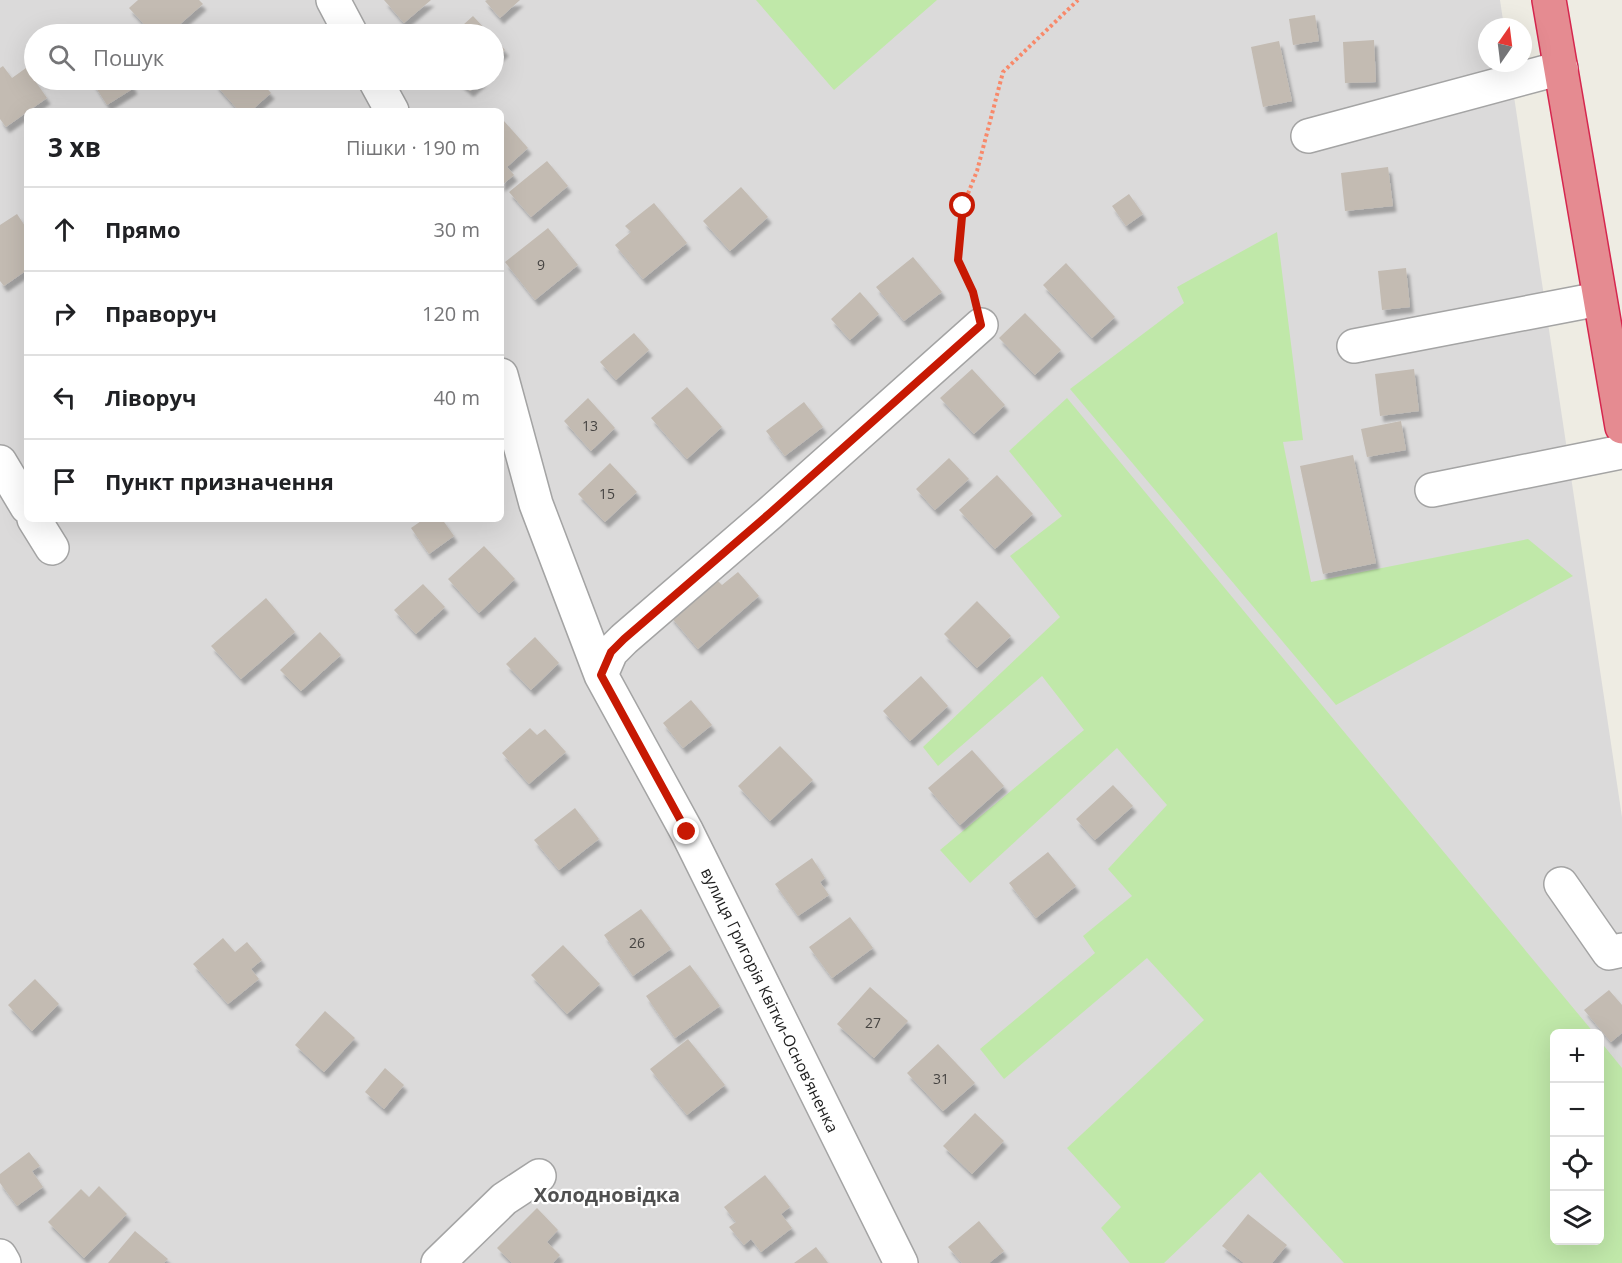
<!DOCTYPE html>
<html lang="uk">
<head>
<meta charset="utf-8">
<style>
  :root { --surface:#fff; --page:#f2f2f2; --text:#202124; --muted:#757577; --line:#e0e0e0 }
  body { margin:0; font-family:"Open Sans",sans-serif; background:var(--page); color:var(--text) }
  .controls { position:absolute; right:18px; bottom:18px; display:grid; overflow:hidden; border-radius:9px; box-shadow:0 6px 24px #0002 }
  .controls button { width:54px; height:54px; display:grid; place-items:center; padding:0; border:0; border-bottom:2px solid var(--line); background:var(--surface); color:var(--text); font:30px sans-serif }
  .compass { position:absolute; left:1478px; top:18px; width:54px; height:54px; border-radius:50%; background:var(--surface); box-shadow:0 6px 24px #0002; rotate:14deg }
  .stop { position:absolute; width:18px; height:18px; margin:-14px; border:4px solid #c71903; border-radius:50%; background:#fff }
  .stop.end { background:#c71903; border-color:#fff; box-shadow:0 2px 6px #0008 }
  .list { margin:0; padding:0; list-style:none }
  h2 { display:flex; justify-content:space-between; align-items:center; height:78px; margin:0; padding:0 24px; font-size:26px }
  h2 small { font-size:20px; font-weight:400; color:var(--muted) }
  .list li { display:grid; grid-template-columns:39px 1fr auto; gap:18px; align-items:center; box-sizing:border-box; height:84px; padding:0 24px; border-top:2px solid var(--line) }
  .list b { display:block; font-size:22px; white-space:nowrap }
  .list em { font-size:20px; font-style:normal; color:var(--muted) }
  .icon { flex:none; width:33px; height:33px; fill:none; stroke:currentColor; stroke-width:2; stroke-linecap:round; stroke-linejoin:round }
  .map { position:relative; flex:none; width:1622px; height:1263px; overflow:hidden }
  .search { position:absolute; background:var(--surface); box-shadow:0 6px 24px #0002; left:24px; top:24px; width:480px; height:66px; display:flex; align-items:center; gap:15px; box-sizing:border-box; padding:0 21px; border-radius:33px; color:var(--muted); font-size:22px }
  .panel { position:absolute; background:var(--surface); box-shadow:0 6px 24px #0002; left:24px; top:108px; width:480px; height:414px; border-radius:9px }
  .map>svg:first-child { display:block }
  .residential { fill:#dbdada; fill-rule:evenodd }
  .grass { fill:#c0e8a9 }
  .building { fill:#c3bbb2; filter:url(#shadow) }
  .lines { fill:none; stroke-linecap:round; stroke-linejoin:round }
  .minor-casing { stroke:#a4a4a4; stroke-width:36 }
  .highway-casing { stroke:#d6264e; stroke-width:36 }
  .path { stroke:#f8896a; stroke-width:4; stroke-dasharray:3 3; stroke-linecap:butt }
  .minor { stroke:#fff; stroke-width:33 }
  .highway { stroke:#e58b91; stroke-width:33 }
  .route { stroke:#c71903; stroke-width:8 }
  .labels { text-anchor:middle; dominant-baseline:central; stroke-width:4.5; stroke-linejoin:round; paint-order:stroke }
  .number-label { font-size:14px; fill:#464442 }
  .street-label { font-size:16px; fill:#1d1d1d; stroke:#fff }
  .quarter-label { font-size:20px; font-weight:bold; fill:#505050; stroke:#fff }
</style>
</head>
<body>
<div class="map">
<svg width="1622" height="1263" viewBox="0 0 1622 1263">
  <defs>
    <filter id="shadow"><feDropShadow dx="3.5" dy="6" stdDeviation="1.5" flood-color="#0004"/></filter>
  </defs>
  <rect width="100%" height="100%" fill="#eeece3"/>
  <!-- residential -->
  <path class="residential" d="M0,0H1500L1504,27H1487V63H1509L1622,817V1263H0ZM34,34H494V80H34ZM27,111H501V519H27ZM1554,1034H1600V1240H1554Z"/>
  <!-- grass -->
  <path class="grass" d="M756,0H937L834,90Z
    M1277,232L1303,440L1283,442L1311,582L1528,539L1573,576L1336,705L1070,389L1184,303L1177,287Z
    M1067,398L1594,1033L1554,1034V1240H1600V1041L1622,1068V1263H1344L1260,1172L1164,1263H1130L1101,1228L1121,1207L1067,1148L1204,1020L1147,958L1004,1079L980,1049L1095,953L1083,936L1132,896L1108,869L1167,805L1117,748L970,883L940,850L1084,730L1042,676L938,766L923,747L1060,617L1010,556L1062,516L1009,451Z"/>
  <!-- building -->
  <path class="building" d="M138,0H199L203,4L169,34H153L129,8Z
    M384,0H431L404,23Z
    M487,0H520L500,18L485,1Z
    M1315,15L1319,41L1293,45L1289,19Z
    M473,16L490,34H453Z
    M494,38L505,50L494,61Z
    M1374,40L1376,82L1345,83L1343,42Z
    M1279,41L1292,101L1263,107L1251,47Z
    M3,66L12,78L26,68L47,98L6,127L0,119V68Z
    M91,80H129L134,88L107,105Z
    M221,80H259L271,93L251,111H239L215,84Z
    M457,80H483L470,91Z
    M504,121L528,148L507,167L514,175L501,186V124Z
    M547,161L568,186L531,217L509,192Z
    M1388,167L1393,206L1345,211L1341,173Z
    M741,187L768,217L730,251L703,221Z
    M1129,194L1143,214L1126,226L1112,206Z
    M654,203L687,243L643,279L615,245L631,232L625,226Z
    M17,214L27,229V270L4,286L0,281V225Z
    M548,228L578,265L535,300L505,262Z
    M913,257L942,292L904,321L876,287Z
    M1066,263L1115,317L1092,338L1043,285Z
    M1406,268L1410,307L1382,310L1378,271Z
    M860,292L879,314L850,340L831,319Z
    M1025,313L1061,350L1035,375L999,338Z
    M634,333L649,350L616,380L600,362Z
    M972,369L1005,405L974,434L940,398Z
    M1414,369L1419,411L1380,416L1375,374Z
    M687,387L722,427L687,459L651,418Z
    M588,398L615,428L591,451L564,421Z
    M804,402L823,427L785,456L766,431Z
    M1401,421L1406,450L1367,457L1361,429Z
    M1353,455L1376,563L1323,574L1300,466Z
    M949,458L969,479L935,510L916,489Z
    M610,463L637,492L605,522L578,494Z
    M997,475L1033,514L995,549L959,510Z
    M424,519H442L454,536L429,554L411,528Z
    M484,546L515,579L479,613L448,579Z
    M738,572L759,596L698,649L670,616L715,578L722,585Z
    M423,584L445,607L416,634L394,610Z
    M266,598L295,632L241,679L211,646Z
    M977,601L1011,636L977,668L944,634Z
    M320,632L341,655L301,691L280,670Z
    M535,637L559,663L531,690L506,664Z
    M921,676L948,706L910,741L883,711Z
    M691,700L712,725L683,748L663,723Z
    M530,728L537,735L545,729L566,752L529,784L502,753Z
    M780,746L813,780L770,821L738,786Z
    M972,750L1004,786L960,825L928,788Z
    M1113,785L1133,806L1095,840L1076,819Z
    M575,808L599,839L559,870L534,840Z
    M1048,852L1076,886L1036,918L1009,883Z
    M812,858L825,878L820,882L829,895L798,916L775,884Z
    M641,909L671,949L633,976L604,935Z
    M850,917L873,948L832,978L809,947Z
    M223,938L235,952L247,942L262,960L251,969L259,979L228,1004L193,964Z
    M563,945L600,984L567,1014L531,975Z
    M690,965L720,1006L675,1038L646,996Z
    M35,979L59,1004L32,1031L8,1005Z
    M870,987L908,1021L874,1058L837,1024Z
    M1609,990L1622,1005V1033L1611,1042L1584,1010Z
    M325,1011L355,1038L324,1072L295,1045Z
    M688,1039L725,1085L687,1115L650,1069Z
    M938,1044L975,1083L943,1111L907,1073Z
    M385,1068L404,1085L384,1109L365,1092Z
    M975,1113L1004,1141L972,1174L943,1146Z
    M29,1152L40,1166L32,1171L43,1187L17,1206L0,1183V1174Z
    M765,1175L790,1207L781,1214L792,1228L761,1252L751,1239L744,1245L729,1227L736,1222L724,1207Z
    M99,1186L127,1214L84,1258L48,1222L81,1189L89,1197Z
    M537,1208L558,1230L547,1242L560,1255L553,1263H512L497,1248Z
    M1248,1214L1287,1245L1272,1263H1244L1222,1246Z
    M979,1221L1004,1251L989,1263H962L948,1247Z
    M135,1231L168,1259L164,1263H108Z
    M816,1247L828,1263H794Z"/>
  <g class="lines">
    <defs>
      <path id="minor" d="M333,0L351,34
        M375,80L392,111
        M1308,136L1561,68
        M1354,346L1599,299
        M501,375L536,504L601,675L687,832L901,1263
        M0,462L27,507
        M1432,490L1622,452
        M34,519L52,548
        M601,675L611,652L624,639L770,513L981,325
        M1561,884L1609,953L1622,950
        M0,1256L4,1263
        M438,1263L504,1199L539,1176"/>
      <path id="highway" d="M1549,0L1622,427"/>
    </defs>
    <!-- minor casing -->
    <use href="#minor" class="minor-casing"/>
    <!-- highway casing -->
    <use href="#highway" class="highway-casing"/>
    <!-- path -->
    <path class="path" d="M974,297L958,260L963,206L977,171L1003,72L1078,0"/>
    <!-- minor -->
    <use href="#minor" class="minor"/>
    <!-- highway -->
    <use href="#highway" class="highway"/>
  </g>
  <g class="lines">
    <!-- route -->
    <path class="route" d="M687,832L601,675L611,652L624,639L770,513L981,325L973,292L958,260L963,206"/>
  </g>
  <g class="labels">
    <!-- number labels -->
    <g class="number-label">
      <text x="541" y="264">9</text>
      <text x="590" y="425">13</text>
      <text x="607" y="493">15</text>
      <text x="637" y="942">26</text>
      <text x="873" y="1022">27</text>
      <text x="941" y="1078">31</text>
    </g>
    <!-- street labels -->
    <g class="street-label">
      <text transform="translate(770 1000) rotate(64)">вулиця Григорія Квітки-Основʼяненка</text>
    </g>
    <!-- quarter labels -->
    <g class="quarter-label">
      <text x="607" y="1194">Холодновідка</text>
    </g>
  </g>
</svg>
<div class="controls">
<button>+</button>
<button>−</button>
<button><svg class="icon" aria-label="locate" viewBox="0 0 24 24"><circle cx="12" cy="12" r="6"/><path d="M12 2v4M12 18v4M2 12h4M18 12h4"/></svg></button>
<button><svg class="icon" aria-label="layers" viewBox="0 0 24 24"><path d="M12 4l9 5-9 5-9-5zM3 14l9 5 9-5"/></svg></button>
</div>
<svg class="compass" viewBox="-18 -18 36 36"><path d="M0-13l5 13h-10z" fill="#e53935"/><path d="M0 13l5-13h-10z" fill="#757577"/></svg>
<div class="stop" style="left:963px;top:206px"></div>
<div class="stop end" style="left:687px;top:832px"></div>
<div class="search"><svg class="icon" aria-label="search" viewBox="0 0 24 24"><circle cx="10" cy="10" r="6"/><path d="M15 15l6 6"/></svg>Пошук</div>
<section class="panel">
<h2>3 хв<small>Пішки · 190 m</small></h2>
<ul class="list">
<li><svg class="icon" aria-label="ahead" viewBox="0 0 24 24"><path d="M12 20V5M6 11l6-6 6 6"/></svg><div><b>Прямо</b></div><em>30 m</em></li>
<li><svg class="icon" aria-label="right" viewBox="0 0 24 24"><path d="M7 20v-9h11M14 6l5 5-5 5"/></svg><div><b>Праворуч</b></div><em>120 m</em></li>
<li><svg class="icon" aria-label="left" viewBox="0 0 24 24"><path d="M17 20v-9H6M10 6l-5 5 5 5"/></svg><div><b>Ліворуч</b></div><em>40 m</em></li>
<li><svg class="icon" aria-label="arrive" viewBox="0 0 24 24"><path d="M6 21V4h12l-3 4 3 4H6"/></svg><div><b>Пункт призначення</b></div></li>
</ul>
</section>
</div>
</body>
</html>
